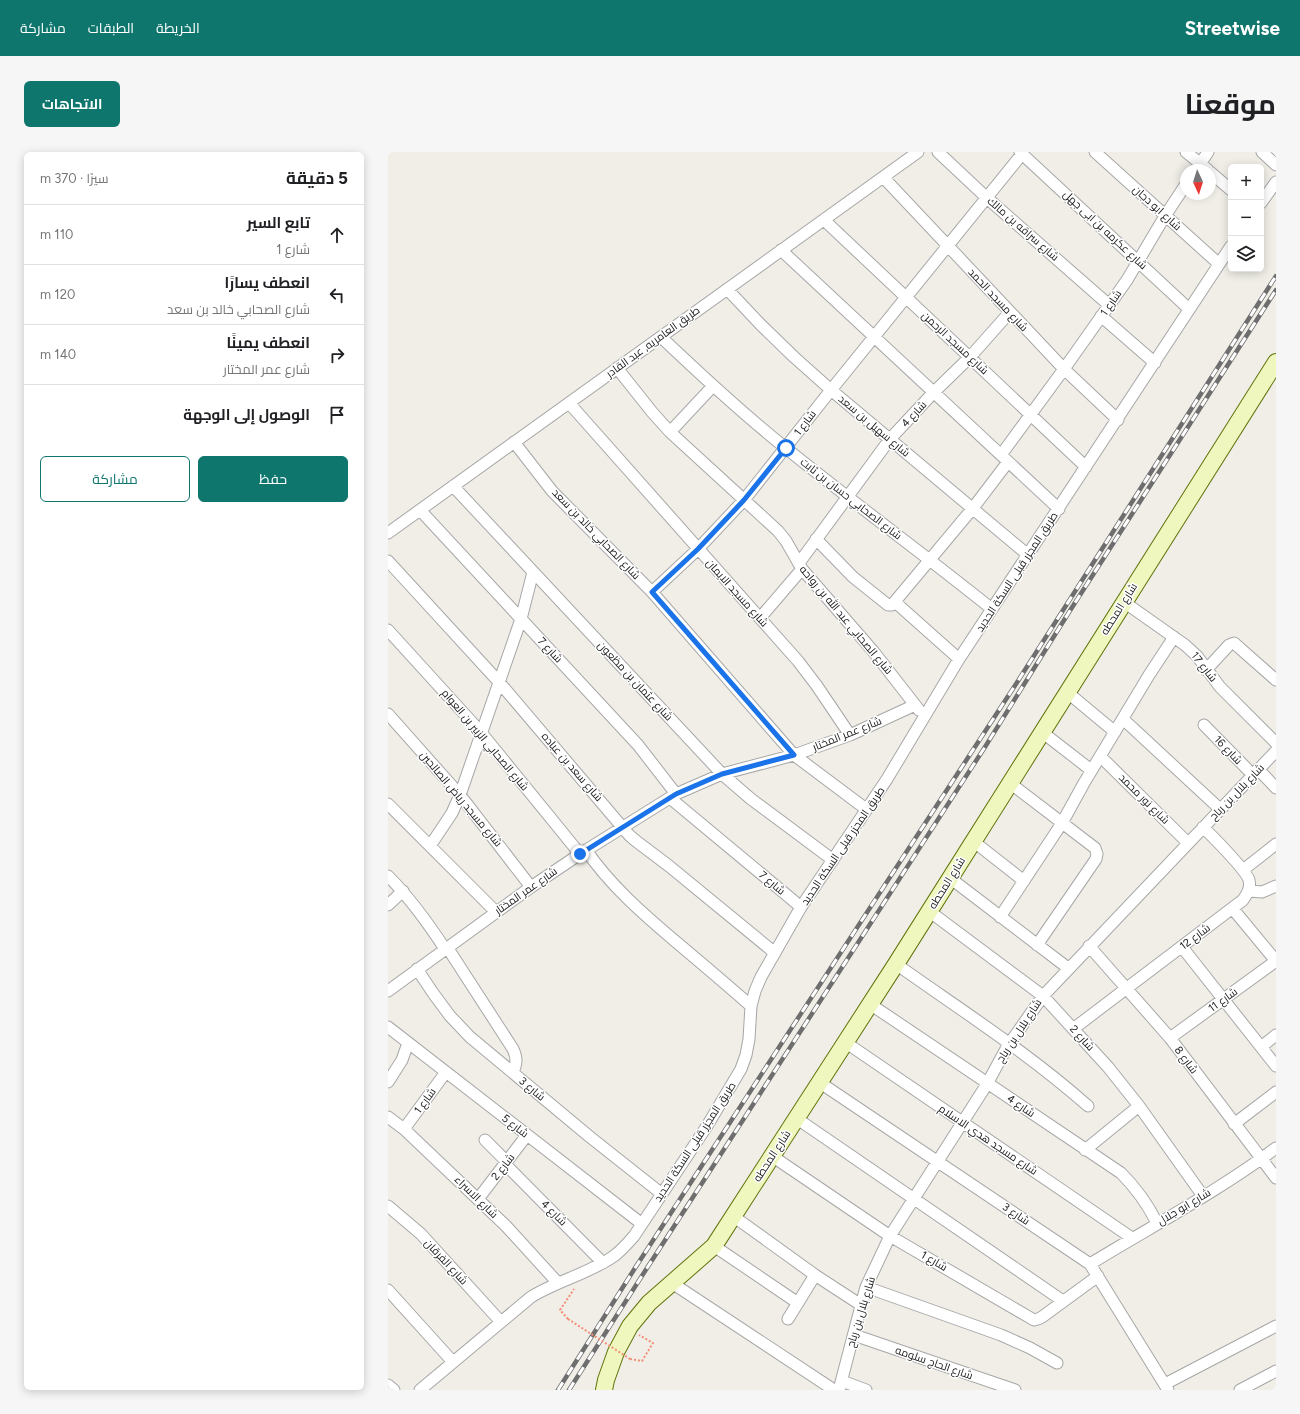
<!DOCTYPE html>
<html lang="ar">
<head>
<meta charset="utf-8">
<style>
  :root { --surface:#fff; --page:#f6f6f6; --text:#202124; --muted:#757577; --line:#e0e0e0; --accent:#0f766e }
  body { margin:0; font-family:Figtree,Cairo,sans-serif; background:var(--page); color:var(--text); direction:rtl }
  .controls { position:absolute; right:12px; top:12px; display:grid; overflow:hidden; border-radius:6px; box-shadow:0 2px 10px #0003 }
  .controls button { width:36px; height:36px; display:grid; place-items:center; padding:0; border:0; border-bottom:1px solid var(--line); background:var(--surface); color:var(--text); font:20px sans-serif }
  .compass { position:absolute; left:792px; top:12px; width:36px; height:36px; border-radius:50%; background:var(--surface); box-shadow:0 2px 10px #0003; rotate:176deg }
  .stop { position:absolute; width:12px; height:12px; margin:-9px; border:3px solid #1a73e8; border-radius:50%; background:#fff }
  .stop.end { background:#1a73e8; border-color:#fff; box-shadow:0 1px 4px #0008 }
  .list { margin:0; padding:0; list-style:none }
  h2 { display:flex; justify-content:space-between; align-items:center; height:52px; margin:0; padding:0 16px; font-size:17px }
  h2 small { font-size:13px; font-weight:400; color:var(--muted) }
  .list li { display:grid; grid-template-columns:26px 1fr auto; gap:12px; align-items:center; box-sizing:border-box; height:60px; padding:0 16px; border-top:1px solid var(--line) }
  .list b { display:block; font-size:15px; white-space:nowrap }
  .list p { margin:0; font-size:13px; white-space:nowrap; color:var(--muted) }
  .list em { font-size:13px; font-style:normal; color:var(--muted) }
  .actions { display:flex; gap:8px; padding:12px 16px }
  .actions a { flex:1; padding:9px 0; border:1px solid var(--accent); border-radius:6px; text-align:center; font-size:14px; color:var(--accent) }
  .actions .main { background:var(--accent); color:#fff }
  .icon { flex:none; width:22px; height:22px; fill:none; stroke:currentColor; stroke-width:2; stroke-linecap:round; stroke-linejoin:round }
  .map { position:relative; flex:none; width:888px; height:1238px; overflow:hidden; direction:ltr; border-radius:6px }
  header { display:flex; align-items:center; gap:24px; box-sizing:border-box; height:56px; padding:0 20px; background:var(--accent); color:#fff }
  header strong { font-size:19px }
  nav { display:flex; gap:22px; margin-inline-start:auto; font-size:14px }
  .intro { display:flex; align-items:center; justify-content:space-between; box-sizing:border-box; height:96px; padding:0 24px }
  h1 { margin:0; font-size:28px }
  .button { padding:10px 18px; border-radius:6px; background:var(--accent); color:#fff; font-size:14px; font-weight:700 }
  main { display:flex; gap:24px; padding:0 24px }
  aside { flex:1; background:var(--surface); border-radius:6px; box-shadow:0 2px 10px #0003 }
  .map>svg:first-child { display:block }
  .lines { fill:none; stroke-linecap:round; stroke-linejoin:round }
  .street-casing { stroke:#a7a7a7; stroke-width:13 }
  .secondary-casing { stroke:#60740b; stroke-width:18 }
  .path { stroke:#f38d76; stroke-width:2; stroke-dasharray:2 2; stroke-linecap:butt }
  .street { stroke:#fff; stroke-width:11 }
  .secondary { stroke:#eff7bf; stroke-width:16 }
  .rail-casing { stroke:#6e6e6e; stroke-width:4.5 }
  .rail { stroke:#fff; stroke-width:3; stroke-dasharray:9; stroke-linecap:butt }
  .path-bridge { stroke:#f38d76; stroke-width:2; stroke-dasharray:2 2; stroke-linecap:butt }
  .route { stroke:#1a73e8; stroke-width:5 }
  .labels { text-anchor:middle; dominant-baseline:central; stroke-width:3; stroke-linejoin:round; paint-order:stroke }
  .street-label { font-size:11px; fill:#202020; stroke:#fff }
</style>
</head>
<body>
<header>
<strong>Streetwise</strong>
<nav><a>الخريطة</a><a>الطبقات</a><a>مشاركة</a></nav>
</header>
<div class="intro"><h1>موقعنا</h1><a class="button">الاتجاهات</a></div>
<main>
<div class="map">
<svg width="888" height="1238" viewBox="0 0 888 1238">
  <rect width="100%" height="100%" fill="#f0eee7"/>
  <g class="lines">
    <defs>
      <path id="street" d="M550,0L599,46L721,153
        M632,0L801,157
        M707,0L831,112
        M798,0L820,18
        M874,0L888,13
        M808,18L820,0
        M822,20L843,38
        M495,25L676,217L730,268
        M873,51L888,30
        M436,68L698,315
        M393,98L671,357
        M339,137L373,173L406,205L443,238L640,403
        M713,164L767,211
        M273,185C314,224 355,262 399,297C467,352 537,403 604,457
        M229,216L264,260L282,280L390,379L398,389L414,417L485,499L531,558
        M181,251L410,509L429,534L462,583
        M282,280L325,234
        M126,290L164,339L264,440L406,603L478,657
        M613,303L676,217L739,128L777,64L798,32
        M65,334L334,622L363,647L445,708
        M32,358L250,593L288,642
        M0,381L530,0
        M428,387L465,425L500,453H504L585,356L620,310
        M0,409L111,530L241,683L248,689L281,714L387,801
        M411,411L502,287L545,241L582,205L622,160
        M264,440L310,397L356,348L443,238L634,2
        M507,450L571,507
        M736,450L797,493L809,504L832,535L888,591
        M372,466L414,417
        M0,478L91,578L192,702
        M818,518L841,493L846,491L888,528
        M679,540L727,580
        M0,562L72,643L143,735
        M735,567L832,657
        M816,573L865,623
        M654,580L703,618
        M712,604L800,691
        M870,617L888,636
        M622,631L707,696L709,702L708,707L649,793
        M282,646L413,755
        M0,652L108,760
        M585,689L636,729
        M42,694L64,661L72,643L133,467L145,420
        M198,698C222,733 254,761 287,789C312,810 338,832 363,854
        M855,718L888,692
        M0,724C22,746 40,771 57,797
        M562,726L680,816
        M861,739L874,740L888,734
        M0,753L15,739
        M845,757L888,809
        M541,759L655,844L720,915L751,954L815,1044
        M612,765L674,671L696,631L761,523L786,485
        M701,794L782,886L888,1026
        M59,795L125,897C129,906 129,911 125,920
        M794,795L888,914
        M508,812C573,858 640,901 700,954
        M29,817L45,841L62,864L82,885L202,985L274,1042
        M0,839L143,735L192,702L288,642L334,622L406,603L462,583L527,553
        M482,852L733,1021C749,1037 759,1051 769,1071
        M0,875L254,1072
        M685,877L855,748C859,742 863,736 861,728C858,718 824,684 815,675
        M782,886L888,809
        M457,890L744,1086
        M873,895L888,883
        M0,930L14,908L20,891
        M431,930L702,1112L780,1238
        M0,965L16,977L118,1074L170,1131
        M408,966L675,1149
        M846,972L888,940
        M16,977L58,920
        M97,988L119,1010
        M697,998L751,954
        M384,1004L502,1084L646,1168L650,1167L654,1165L710,1124
        M117,1012L215,1111
        M90,1047L139,983
        M0,1054L33,1082L113,1170
        M345,1064L427,1123L473,1153
        M326,1094L410,1151
        M702,1112C764,1074 829,1040 888,996
        M284,1131L446,1238
        M478,1135L613,1183L642,1196L669,1211
        M0,1138L65,1210
        M400,1167L427,1123
        M466,1183L627,1238
        M454,1229L478,1238
        M777,1232L888,1174
        M0,1233L6,1238
        M32,1238L143,1145C169,1129 202,1121 226,1104C234,1098 240,1091 246,1084L319,974L353,917L358,903L361,887L363,854L367,839L373,825L413,755L499,627L571,507L843,94
        M451,1238L478,1135L502,1084L599,932L619,895L655,844L888,599
        M852,1238L888,1219"/>
      <path id="secondary" d="M216,1238L218,1228L228,1200L242,1174L261,1151L326,1094L508,812L888,210"/>
    </defs>
    <!-- street casing -->
    <use href="#street" class="street-casing"/>
    <!-- secondary casing -->
    <use href="#secondary" class="secondary-casing"/>
    <!-- path -->
    <path class="path" d="M180,1167L172,1158L186,1137
      M242,1207L254,1209L265,1191L251,1183"/>
    <!-- street -->
    <use href="#street" class="street"/>
    <!-- secondary -->
    <use href="#secondary" class="secondary"/>
    <defs>
      <path id="rail" d="M170,1238L247,1116L628,532L888,124
        M181,1238L259,1116L597,595L683,457L888,138"/>
    </defs>
    <!-- rail casing -->
    <use href="#rail" class="rail-casing"/>
    <!-- rail -->
    <use href="#rail" class="rail"/>
    <!-- path-bridge -->
    <path class="path-bridge" d="M180,1167L242,1207"/>
  </g>
  <g class="lines">
    <!-- route -->
    <path class="route" d="M192,702L288,642L334,622L406,603L264,440L310,397L356,348L398,296"/>
  </g>
  <g class="labels">
    <!-- street labels -->
    <g class="street-label">
      <text transform="translate(769 56) rotate(42)">شارع ابو دجان</text>
      <text transform="translate(635 77) rotate(41)">شارع سراقه بن مالك</text>
      <text transform="translate(717 78) rotate(43)">شارع عكرمه بن ابى جهل</text>
      <text transform="translate(610 148) rotate(47)">شارع مسجد الحمد</text>
      <text transform="translate(723 151) rotate(-55)">شارع 1</text>
      <text transform="translate(265 190) rotate(-36)">طريق العامريه, عبد القادر</text>
      <text transform="translate(567 191) rotate(43)">شارع مسجد الرحمن</text>
      <text transform="translate(526 262) rotate(-47)">شارع 4</text>
      <text transform="translate(417 271) rotate(-53)">شارع 1</text>
      <text transform="translate(486 274) rotate(40)">شارع سهيل بن سعد</text>
      <text transform="translate(463 347) rotate(38)">شارع الصحابي حسان بن ثابت</text>
      <text transform="translate(208 382) rotate(46)">شارع الصحابي خالد بن سعد</text>
      <text transform="translate(629 420) rotate(-57)">طريق المجزر قبلى السكة الحديد</text>
      <text transform="translate(349 441) rotate(48)">شارع مسجد الايمان</text>
      <text transform="translate(731 457) rotate(-58)">شارع المحطه</text>
      <text transform="translate(458 468) rotate(50)">شارع الصحابي عبد الله بن رواحه</text>
      <text transform="translate(162 498) rotate(47)">شارع 7</text>
      <text transform="translate(816 515) rotate(52)">شارع 17</text>
      <text transform="translate(247 529) rotate(47)">شارع عثمان بن مظعون</text>
      <text transform="translate(459 582) rotate(-22)">شارع عمر المختار</text>
      <text transform="translate(97 588) rotate(50)">شارع الصحابي الزبير بن العوام</text>
      <text transform="translate(840 598) rotate(46)">شارع 16</text>
      <text transform="translate(184 615) rotate(49)">شارع سعد بن عباده</text>
      <text transform="translate(849 640) rotate(-46)">شارع بلال بن رباح</text>
      <text transform="translate(73 647) rotate(50)">شارع مسجد رياض الصالحين</text>
      <text transform="translate(756 647) rotate(45)">شارع نور محمد</text>
      <text transform="translate(455 694) rotate(-56)">طريق المجزر قبلى السكة الحديد</text>
      <text transform="translate(384 731) rotate(40)">شارع 7</text>
      <text transform="translate(559 731) rotate(-58)">شارع المحطه</text>
      <text transform="translate(138 739) rotate(-35)">شارع عمر المختار</text>
      <text transform="translate(807 785) rotate(-37)">شارع 12</text>
      <text transform="translate(835 848) rotate(-36)">شارع 11</text>
      <text transform="translate(631 879) rotate(-57)">شارع بلال بن رباح</text>
      <text transform="translate(694 886) rotate(48)">شارع 2</text>
      <text transform="translate(798 908) rotate(53)">شارع 8</text>
      <text transform="translate(144 937) rotate(40)">شارع 3</text>
      <text transform="translate(37 949) rotate(-54)">شارع 1</text>
      <text transform="translate(633 954) rotate(34)">شارع 4</text>
      <text transform="translate(127 974) rotate(38)">شارع 5</text>
      <text transform="translate(600 988) rotate(34)">شارع مسجد هدي الاسلام</text>
      <text transform="translate(307 990) rotate(-57)">طريق المجزر قبلى السكة الحديد</text>
      <text transform="translate(384 1004) rotate(-57)">شارع المحطه</text>
      <text transform="translate(115 1015) rotate(-52)">شارع 2</text>
      <text transform="translate(88 1045) rotate(44)">شارع الاسراء</text>
      <text transform="translate(796 1055) rotate(-31)">شارع ابو جلال</text>
      <text transform="translate(166 1061) rotate(45)">شارع 4</text>
      <text transform="translate(628 1062) rotate(34)">شارع 3</text>
      <text transform="translate(546 1109) rotate(30)">شارع 1</text>
      <text transform="translate(58 1110) rotate(47)">شارع الفرقان</text>
      <text transform="translate(473 1160) rotate(-73)">شارع بلال بن رباح</text>
      <text transform="translate(546 1211) rotate(19)">شارع الحاج سلومه</text>
    </g>
  </g>
</svg>
<div class="controls">
<button>+</button>
<button>−</button>
<button><svg class="icon" aria-label="layers" viewBox="0 0 24 24"><path d="M12 4l9 5-9 5-9-5zM3 14l9 5 9-5"/></svg></button>
</div>
<svg class="compass" viewBox="-18 -18 36 36"><path d="M0-13l5 13h-10z" fill="#e53935"/><path d="M0 13l5-13h-10z" fill="#757577"/></svg>
<div class="stop" style="left:398px;top:296px"></div>
<div class="stop end" style="left:192px;top:702px"></div>
</div>
<aside>
<h2>5 دقيقة<small>سيرًا · 370 m</small></h2>
<ul class="list">
<li><svg class="icon" aria-label="ahead" viewBox="0 0 24 24"><path d="M12 20V5M6 11l6-6 6 6"/></svg><div><b>تابع السير</b><p>شارع 1</p></div><em>110 m</em></li>
<li><svg class="icon" aria-label="left" viewBox="0 0 24 24"><path d="M17 20v-9H6M10 6l-5 5 5 5"/></svg><div><b>انعطف يسارًا</b><p>شارع الصحابي خالد بن سعد</p></div><em>120 m</em></li>
<li><svg class="icon" aria-label="right" viewBox="0 0 24 24"><path d="M7 20v-9h11M14 6l5 5-5 5"/></svg><div><b>انعطف يمينًا</b><p>شارع عمر المختار</p></div><em>140 m</em></li>
<li><svg class="icon" aria-label="arrive" viewBox="0 0 24 24"><path d="M6 21V4h12l-3 4 3 4H6"/></svg><div><b>الوصول إلى الوجهة</b></div></li>
</ul>
<div class="actions"><a class="main">حفظ</a><a>مشاركة</a></div>
</aside>
</main>
</body>
</html>
